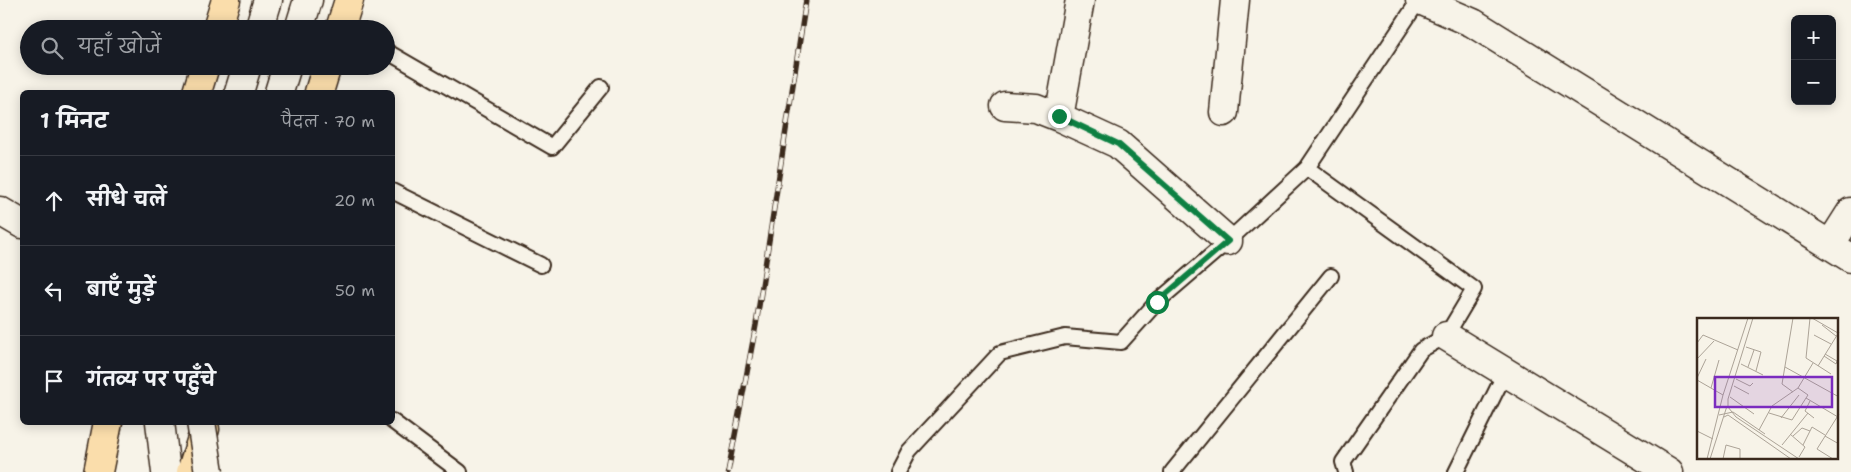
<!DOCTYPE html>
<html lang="hi">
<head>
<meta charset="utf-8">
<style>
  :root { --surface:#171b24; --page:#242831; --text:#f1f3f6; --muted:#9ea1a6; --line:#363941 }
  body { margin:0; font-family:"Shantell Sans","Playpen Sans Deva",sans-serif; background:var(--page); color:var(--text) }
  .controls { position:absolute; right:15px; top:15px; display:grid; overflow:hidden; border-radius:8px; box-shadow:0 2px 12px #0003 }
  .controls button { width:45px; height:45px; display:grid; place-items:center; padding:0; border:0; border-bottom:1px solid var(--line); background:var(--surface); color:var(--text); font:25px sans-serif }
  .stop { position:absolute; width:15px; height:15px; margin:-11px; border:4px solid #0b8043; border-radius:50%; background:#fff }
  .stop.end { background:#0b8043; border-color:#fff; box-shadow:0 1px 5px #0008 }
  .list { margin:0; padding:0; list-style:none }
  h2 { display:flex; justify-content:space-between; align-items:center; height:65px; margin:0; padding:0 20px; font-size:21px }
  h2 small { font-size:16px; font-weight:400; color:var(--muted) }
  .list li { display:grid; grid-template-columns:32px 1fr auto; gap:15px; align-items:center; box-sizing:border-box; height:90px; padding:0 20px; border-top:1px solid var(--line) }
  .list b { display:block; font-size:19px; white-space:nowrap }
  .list em { font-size:16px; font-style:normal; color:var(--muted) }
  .icon { flex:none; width:28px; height:28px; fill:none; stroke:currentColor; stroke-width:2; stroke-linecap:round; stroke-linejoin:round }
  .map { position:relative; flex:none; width:1851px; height:472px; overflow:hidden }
  .search { position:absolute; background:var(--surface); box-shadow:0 2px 12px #0003; left:20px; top:20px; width:375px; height:55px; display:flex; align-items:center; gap:12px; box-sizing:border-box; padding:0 18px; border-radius:28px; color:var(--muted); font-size:19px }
  .panel { position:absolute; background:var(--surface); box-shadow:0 2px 12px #0003; left:20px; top:90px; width:375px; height:335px; border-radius:8px }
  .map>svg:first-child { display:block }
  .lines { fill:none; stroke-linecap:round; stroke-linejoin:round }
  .lane-casing { stroke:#3b2a1e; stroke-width:18 }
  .street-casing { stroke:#3b2a1e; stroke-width:31 }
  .secondary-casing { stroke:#3b2a1e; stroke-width:31 }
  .primary-casing { stroke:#3b2a1e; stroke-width:31 }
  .lane { stroke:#f7f3e8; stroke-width:14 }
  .street { stroke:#f7f3e8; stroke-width:28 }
  .secondary { stroke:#f7f3e8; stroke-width:28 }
  .primary { stroke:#faddab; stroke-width:28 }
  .rail-casing { stroke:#3b2a1e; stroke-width:5.5 }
  .rail { stroke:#f7f3e8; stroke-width:4; stroke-dasharray:11; stroke-linecap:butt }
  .secondary-bridge-casing { stroke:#3b2a1e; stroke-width:31; stroke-linecap:butt }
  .secondary-bridge { stroke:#f7f3e8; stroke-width:28 }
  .route { stroke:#0b8043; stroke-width:6 }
  .inset-road { fill:none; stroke:#aca397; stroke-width:1 }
  .view { fill:#7b2cbf; fill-opacity:0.15; stroke:#7b2cbf; stroke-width:2.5 }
  .inset-edge { fill:none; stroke:#3b2a1e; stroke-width:2.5 }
</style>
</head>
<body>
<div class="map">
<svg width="1851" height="472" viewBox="0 0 1851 472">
  <rect width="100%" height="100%" fill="#f7f3e8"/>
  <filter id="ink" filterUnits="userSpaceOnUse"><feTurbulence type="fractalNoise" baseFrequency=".02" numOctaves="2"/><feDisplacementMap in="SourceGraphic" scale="10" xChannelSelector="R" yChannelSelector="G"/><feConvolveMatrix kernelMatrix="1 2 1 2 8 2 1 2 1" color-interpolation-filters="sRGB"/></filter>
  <g filter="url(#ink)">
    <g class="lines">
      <defs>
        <path id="lane" d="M386,51L552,147L601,87
          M1307,168L1474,289L1446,336L1421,350L1343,462L1346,472
          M392,191L541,265
          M392,421L460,472
          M898,472L909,451L1000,353L1065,337L1121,342L1157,302L1228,241L1307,168L1419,0
          M1172,472L1331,276
          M1456,472L1505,373"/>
        <path id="street" d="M1080,0L1059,117L1118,144L1228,241
          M1420,0L1473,23L1851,258
          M1005,106L1036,108L1059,117
          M1224,112L1235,0
          M0,211L22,224
          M1830,245L1851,212
          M1446,336L1669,472"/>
        <path id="secondary" d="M259,29L268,0
          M299,29L308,0
          M239,92L247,66
          M279,92L287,66
          M160,422L166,472"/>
        <path id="primary" d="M217,29L226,0
          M340,29L349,0
          M197,92L205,66
          M319,92L327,66
          M98,472L108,422
          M191,472L205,429"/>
      </defs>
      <!-- lane casing -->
      <use href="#lane" class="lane-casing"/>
      <!-- street casing -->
      <use href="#street" class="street-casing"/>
      <!-- secondary casing -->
      <use href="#secondary" class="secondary-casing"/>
      <!-- primary casing -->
      <use href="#primary" class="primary-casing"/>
      <!-- lane -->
      <use href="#lane" class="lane"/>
      <!-- street -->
      <use href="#street" class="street"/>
      <!-- secondary -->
      <use href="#secondary" class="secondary"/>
      <!-- primary -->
      <use href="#primary" class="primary"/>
      <defs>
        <path id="rail" d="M728,472L756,325L806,0"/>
      </defs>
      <!-- rail casing -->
      <use href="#rail" class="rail-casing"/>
      <!-- rail -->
      <use href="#rail" class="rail"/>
      <defs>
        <path id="secondary-bridge" d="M201,422L209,472"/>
      </defs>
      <!-- secondary-bridge casing -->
      <use href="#secondary-bridge" class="secondary-bridge-casing"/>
      <!-- secondary-bridge -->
      <use href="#secondary-bridge" class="secondary-bridge"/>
    </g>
  </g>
  <g class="lines" filter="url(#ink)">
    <!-- route -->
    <path class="route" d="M1059,116L1118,144L1228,241L1157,302"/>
  </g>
  <!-- overview -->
  <g transform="translate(1697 318)">
    <rect width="141" height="141" fill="#f7f3e8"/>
    <path class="inset-road" d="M56,0L31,81V89L39,99L102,141M96,0L85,66L96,74M113,0L109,40L134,56M115,0L141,15M125,7L139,18M117,17L134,26M0,25L6,17L41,32M49,29L64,34L59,53M127,38L139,46L140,43L128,36M0,41L17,23M44,46L66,57M121,48L142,14M51,49L57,32M88,49L142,79M0,60L9,41M39,61L53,68L56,65M0,62L26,77M37,68L52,76M14,70L22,42M101,70L111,77L109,80L141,99M33,79L57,96M113,83L108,93L117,100M72,95L95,102L109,80M22,97L36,94L68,116M27,99L31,97L94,141M84,100L102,77M62,112L75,88L101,70L116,45M0,113L16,121M93,116L108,129L102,139M96,118L105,110L113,113M128,118L142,126M85,127L111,95M106,127L115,109L128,117M10,141L26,77L51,0M13,141L30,88M26,141L29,127L43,131V141M136,141L120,131L142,96"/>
    <path class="view" d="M18,59H135V89H18Z"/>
    <rect width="141" height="141" class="inset-edge"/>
  </g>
</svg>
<div class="controls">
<button>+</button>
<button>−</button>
</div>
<div class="stop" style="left:1157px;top:302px"></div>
<div class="stop end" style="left:1059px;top:116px"></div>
<div class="search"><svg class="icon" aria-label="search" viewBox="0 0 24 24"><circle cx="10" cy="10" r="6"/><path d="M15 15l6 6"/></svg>यहाँ खोजें</div>
<section class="panel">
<h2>1 मिनट<small>पैदल · 70 m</small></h2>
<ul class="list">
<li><svg class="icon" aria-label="ahead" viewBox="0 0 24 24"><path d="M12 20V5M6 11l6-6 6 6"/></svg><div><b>सीधे चलें</b></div><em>20 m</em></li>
<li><svg class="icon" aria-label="left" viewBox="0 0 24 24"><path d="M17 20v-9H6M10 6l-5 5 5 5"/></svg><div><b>बाएँ मुड़ें</b></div><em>50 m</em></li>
<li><svg class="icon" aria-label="arrive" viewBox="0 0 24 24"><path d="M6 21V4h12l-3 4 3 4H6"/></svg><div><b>गंतव्य पर पहुँचे</b></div></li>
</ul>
</section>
</div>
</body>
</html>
